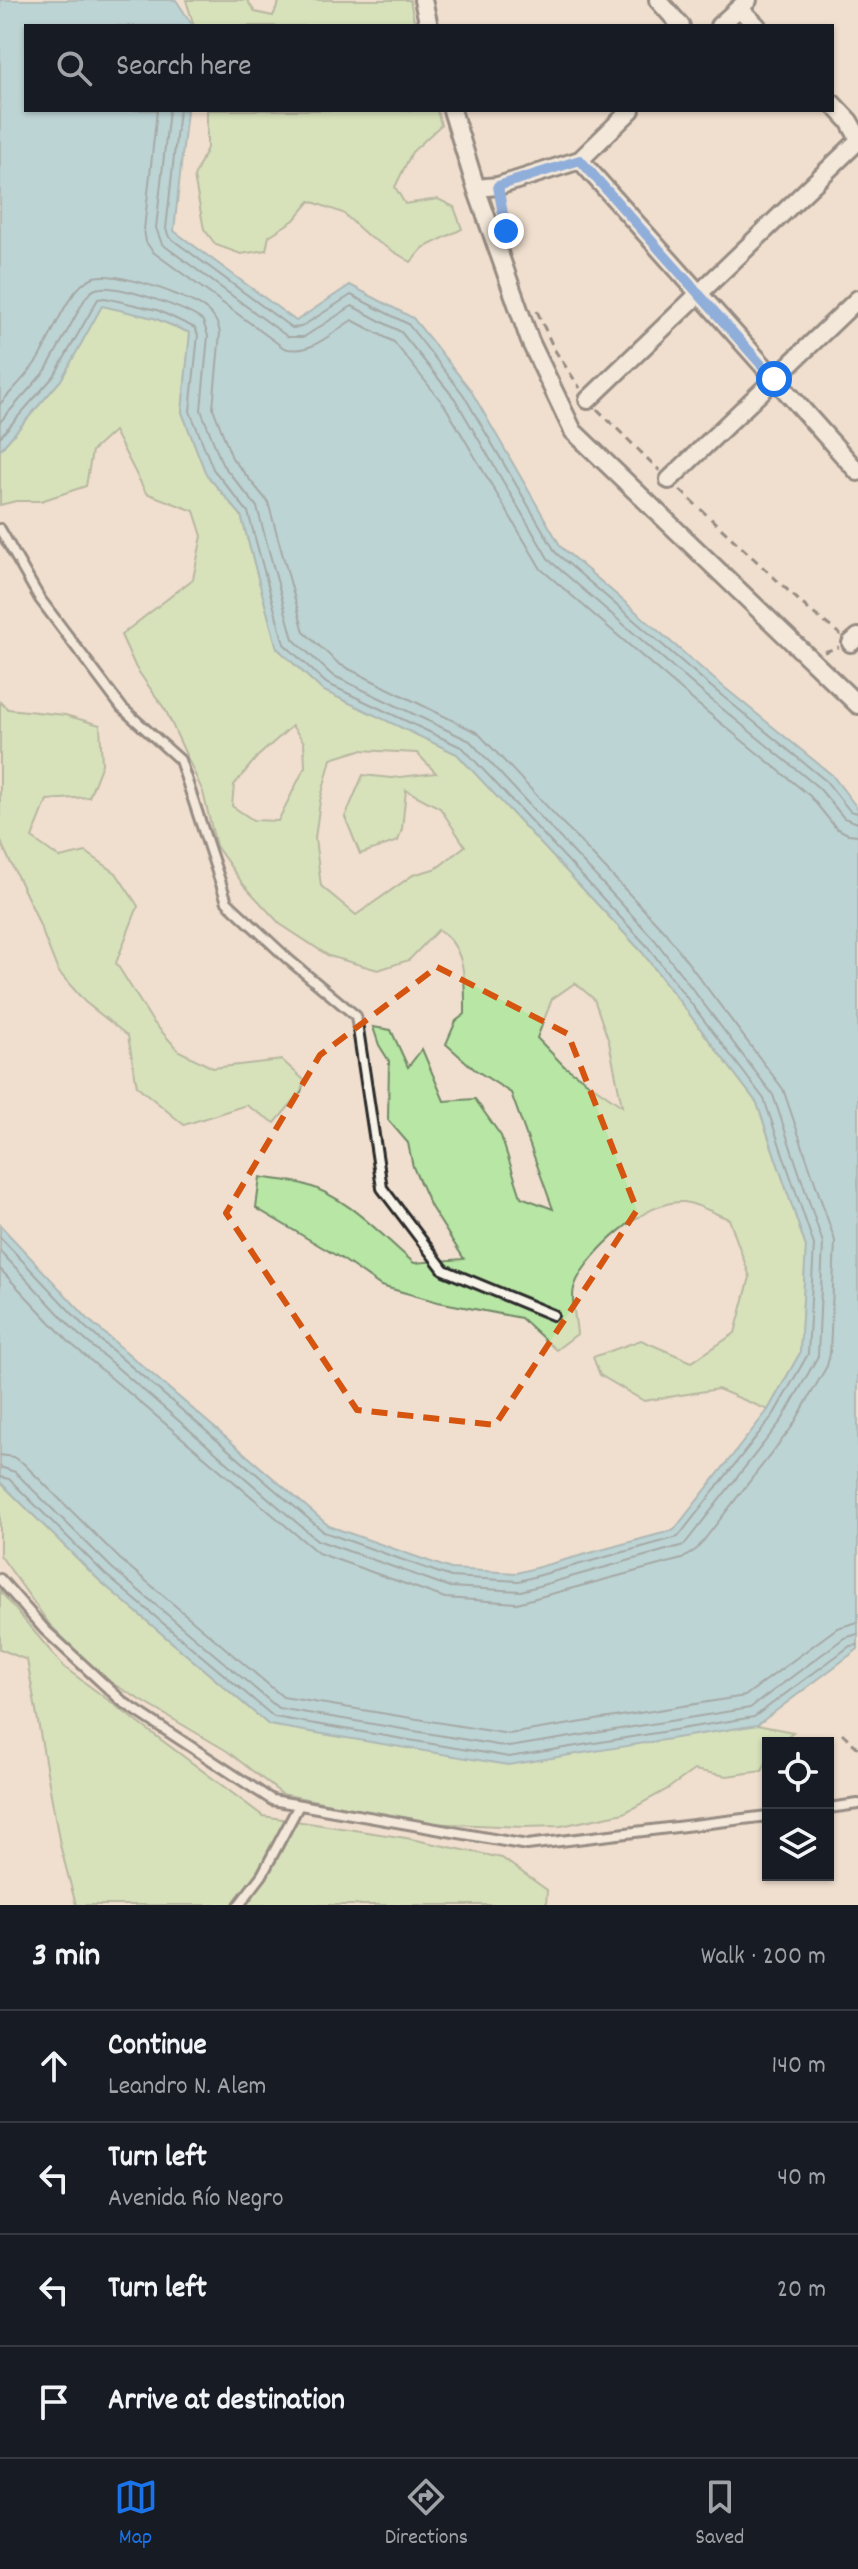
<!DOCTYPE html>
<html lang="en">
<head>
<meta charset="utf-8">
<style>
  :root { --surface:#171b24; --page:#242831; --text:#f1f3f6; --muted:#9ea1a6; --line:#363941; --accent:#1a73e8 }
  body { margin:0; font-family:Dekko,sans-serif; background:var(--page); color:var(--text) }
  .controls { position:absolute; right:24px; bottom:24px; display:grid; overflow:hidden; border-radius:0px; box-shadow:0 2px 6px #0004 }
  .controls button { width:72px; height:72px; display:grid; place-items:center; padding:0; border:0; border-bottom:2px solid var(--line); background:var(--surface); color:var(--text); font:40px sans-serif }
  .stop { position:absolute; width:24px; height:24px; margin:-18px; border:6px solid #1a73e8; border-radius:50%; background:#fff }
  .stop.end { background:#1a73e8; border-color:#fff; box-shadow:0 2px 8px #0008 }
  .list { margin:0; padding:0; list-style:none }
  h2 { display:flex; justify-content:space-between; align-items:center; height:104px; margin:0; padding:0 32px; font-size:34px }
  h2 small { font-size:26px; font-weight:400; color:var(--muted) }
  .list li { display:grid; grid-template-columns:52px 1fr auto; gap:24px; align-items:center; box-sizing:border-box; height:112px; padding:0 32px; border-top:2px solid var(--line) }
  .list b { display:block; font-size:30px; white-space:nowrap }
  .list p { margin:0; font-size:26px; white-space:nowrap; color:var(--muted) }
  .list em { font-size:26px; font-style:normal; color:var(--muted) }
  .icon { flex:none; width:44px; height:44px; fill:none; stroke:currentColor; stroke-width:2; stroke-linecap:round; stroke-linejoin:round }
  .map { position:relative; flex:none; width:858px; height:1905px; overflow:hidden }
  .search { position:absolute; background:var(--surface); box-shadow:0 2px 6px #0004; left:24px; right:24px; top:24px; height:88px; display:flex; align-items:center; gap:20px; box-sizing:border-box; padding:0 28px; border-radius:0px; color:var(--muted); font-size:30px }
  .sheet { height:552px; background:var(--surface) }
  nav { display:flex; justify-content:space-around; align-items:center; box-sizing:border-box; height:112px; border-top:2px solid var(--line); background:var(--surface); font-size:22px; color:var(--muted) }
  nav a { display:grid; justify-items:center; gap:4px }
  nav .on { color:var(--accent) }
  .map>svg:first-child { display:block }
  .green { fill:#b8e6a5; stroke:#728868; stroke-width:2; fill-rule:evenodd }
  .water { fill:#7ec7de; stroke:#5d8996; stroke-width:2 }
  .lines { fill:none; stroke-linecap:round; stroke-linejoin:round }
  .shore { stroke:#4c6973; stroke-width:2 }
  .service-casing { stroke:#2b2b2b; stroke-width:14 }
  .minor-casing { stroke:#2b2b2b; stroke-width:22 }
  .path { stroke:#2b2b2b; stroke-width:3; stroke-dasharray:8 6; stroke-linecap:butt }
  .service { stroke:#f7f3e8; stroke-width:8 }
  .minor { stroke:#f7f3e8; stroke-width:16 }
  .route { stroke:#1a73e8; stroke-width:10 }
  .marked { fill:none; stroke:#d5540f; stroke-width:6; stroke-dasharray:16 10; stroke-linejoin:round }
</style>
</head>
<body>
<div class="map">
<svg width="858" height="1905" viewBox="0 0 858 1905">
  <rect width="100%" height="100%" fill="#f0dfce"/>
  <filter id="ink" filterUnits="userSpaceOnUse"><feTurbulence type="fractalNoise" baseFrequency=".0125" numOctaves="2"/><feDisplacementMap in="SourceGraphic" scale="16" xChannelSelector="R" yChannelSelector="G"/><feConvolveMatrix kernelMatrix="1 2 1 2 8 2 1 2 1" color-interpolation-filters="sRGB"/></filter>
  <g filter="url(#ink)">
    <!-- green -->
    <path class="green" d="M186,0H247L255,12L273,16L280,0H410L415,26H194Z
      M207,110H437L441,125L412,152L395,187L405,204L438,199L454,207L462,229L423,248L411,262L368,236L343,213L310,201L294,220L269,236L266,250L241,254L216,245L204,229L194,177L207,148Z
      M102,305L154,318L190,333L182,412L206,474L241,515L277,648L322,690L457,754L642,952L757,1103L806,1247L800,1353L768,1410L718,1389L644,1401L600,1375L593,1357L641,1340L692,1362L735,1333L750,1277L729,1219C715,1214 697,1203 683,1202C647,1199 587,1253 575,1285C570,1298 576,1320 577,1334L556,1350L521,1318L438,1302L381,1286L342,1259L256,1208L260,1177C274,1180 289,1180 303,1184C347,1196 381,1235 414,1263L464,1259L431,1207L413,1167L408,1143L388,1120L389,1061L379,1045L373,1027L391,1030L408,1067L422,1049L444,1101L475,1099L501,1136L521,1197L553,1209L511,1093L474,1069L446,1044L456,1021L465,1014C465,984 467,946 438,930L409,960L378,970L329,956L280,924L243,884L216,846L203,792L166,711L136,668L121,635L193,579L202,536L194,511L146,493L114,431L92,451L86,486L41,501H16L0,505V450L61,380ZM292,726L304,742L305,767L278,821L253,820L232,806L234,785L257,757ZM360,750L417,753L436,773L391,778L363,775L345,817L360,854L398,841L402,829L406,790L440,808L465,846L437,868L413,875L356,915L321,886L315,838L320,801L331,759ZM575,983L594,999L609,1042L622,1106L564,1066L537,1038L552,999Z
      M0,702L8,709L65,715L100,725L102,764L89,797L47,800L32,838L60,858L86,852L116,873L138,906L116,963L153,1022L179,1051L213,1068L282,1060L304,1080L301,1092L275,1123L246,1105L184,1125L137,1086L128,1036L85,1002L58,971L34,911L3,847L0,838Z
      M0,1482L100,1581L269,1725L690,1735L757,1725L793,1732L779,1743H768V1759L762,1771L727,1776L694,1770L666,1790L624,1813L561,1826L524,1827L425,1823L282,1794L227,1751L105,1679L50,1625L0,1555Z
      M0,1591L64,1667L263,1816L406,1838L502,1858L547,1890L546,1905H76L60,1845L27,1660L0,1649Z"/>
    <!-- water -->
    <path class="water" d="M0,0H176L193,26H26V110H187L174,231L296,321L350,285L413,318L470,389L561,547L714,679L832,775L858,809V1649L757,1725L508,1765L269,1725L100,1581L0,1482V1225L89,1320L329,1526L451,1569L517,1573L674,1530L768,1410L800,1353L806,1247L757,1103L642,952L457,754L322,690L277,648L241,515L206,474L182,412L190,333L154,318L102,306L61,380L0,450Z"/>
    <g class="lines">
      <!-- shore -->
      <path class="shore" d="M157,110L144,230L146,242L153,252L284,348C310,356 331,333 352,320L394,342L445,406L541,569L695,702L810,796L836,828L848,834L858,835
        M169,110L156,228L162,244L288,337H304L352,306L401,332L455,399L549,560L703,693L819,788L844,818L858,823
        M179,110L166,229L169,237L292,328L301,327L351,295L408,324L463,394L556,553L709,685L826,781L850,811L858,813
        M0,404C12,390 26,377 36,362C51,341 68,285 94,277C112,272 159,287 177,295C197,304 216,309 220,333L213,408L232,458L268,502L304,632L339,664L478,733L665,932L783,1089L835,1241L830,1354L827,1366L792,1427L697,1549L682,1559L517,1603L445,1598L318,1553L70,1343L0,1269
        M0,422L46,370L86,297C90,292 94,288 101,288C122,286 187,308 203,321L208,336L201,410L222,464L257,507L293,639L332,675L470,741L655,940L773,1095L823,1243L818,1356L782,1420L684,1545L521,1591L450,1587L317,1540L77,1333L0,1251
        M0,437L54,376L98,299L105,298L157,310L195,328L198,335L190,411L213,469L248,512L284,644L326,683L463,748L648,947L764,1099L814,1245L808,1354L774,1414L678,1537L519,1581L451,1577L324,1532L84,1326L0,1237
        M0,1455L13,1457L23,1463L120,1559L283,1697L509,1734L745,1696L837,1628L858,1622
        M0,1467L15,1472L112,1568L278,1708L509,1747L750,1708L844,1638L858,1634
        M0,1477L9,1479L106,1575L274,1717L509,1757L754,1717L850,1646L858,1645"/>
      <defs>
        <path id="service" d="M0,529L40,599L122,708L180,760L227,902L289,960L356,1016L382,1188L444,1270L553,1315
          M0,1579L45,1630L123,1702L272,1800L527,1845L768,1816
          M828,1808L858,1804
          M239,1905L262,1875L299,1805"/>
        <path id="minor" d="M423,0L429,26
          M658,0L681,26
          M739,8L757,26
          M719,26L748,0
          M832,103L849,121L858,137
          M452,110L476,188L530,341L573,431L858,705
          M580,160L858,472
          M476,188L498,186L580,160L631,110
          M588,400L858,141
          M669,480L858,299
          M851,643L858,637"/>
      </defs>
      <!-- service casing -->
      <use href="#service" class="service-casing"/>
      <!-- minor casing -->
      <use href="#minor" class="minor-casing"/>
      <!-- path -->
      <path class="path" d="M501,201L504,217
        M537,311L554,349L580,388
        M597,409L660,471
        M680,490L809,610L841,635
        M824,652L839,647
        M842,1733L858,1748"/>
      <!-- service -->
      <use href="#service" class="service"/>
      <!-- minor -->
      <use href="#minor" class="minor"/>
    </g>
  </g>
  <g class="lines" filter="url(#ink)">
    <!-- route -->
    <path class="route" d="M506,231L498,186L580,160L774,379"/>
  </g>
  <!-- marked area -->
  <path d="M0 0H858V1905H0ZM437,967L568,1034L637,1210L495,1425L357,1410L226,1213L320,1055Z" fill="#f0dfce" fill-opacity=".55" fill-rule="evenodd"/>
  <path class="marked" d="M437,967L568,1034L637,1210L495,1425L357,1410L226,1213L320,1055Z"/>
</svg>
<div class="controls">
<button><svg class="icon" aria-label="locate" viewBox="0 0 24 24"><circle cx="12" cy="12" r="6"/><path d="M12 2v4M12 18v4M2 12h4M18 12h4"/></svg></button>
<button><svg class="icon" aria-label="layers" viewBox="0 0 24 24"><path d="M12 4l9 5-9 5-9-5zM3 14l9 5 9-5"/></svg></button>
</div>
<div class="stop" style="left:774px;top:379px"></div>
<div class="stop end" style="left:506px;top:231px"></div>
<div class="search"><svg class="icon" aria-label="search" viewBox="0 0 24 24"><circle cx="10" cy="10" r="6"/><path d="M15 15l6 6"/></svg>Search here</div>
</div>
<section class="sheet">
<h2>3 min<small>Walk · 200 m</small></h2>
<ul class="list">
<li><svg class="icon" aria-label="ahead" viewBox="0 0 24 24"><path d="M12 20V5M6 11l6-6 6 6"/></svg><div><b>Continue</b><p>Leandro N. Alem</p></div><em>140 m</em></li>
<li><svg class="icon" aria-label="left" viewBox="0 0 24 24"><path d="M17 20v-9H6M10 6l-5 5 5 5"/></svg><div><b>Turn left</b><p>Avenida Río Negro</p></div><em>40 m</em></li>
<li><svg class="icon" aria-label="left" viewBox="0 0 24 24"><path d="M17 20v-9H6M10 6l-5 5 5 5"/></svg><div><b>Turn left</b></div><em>20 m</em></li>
<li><svg class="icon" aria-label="arrive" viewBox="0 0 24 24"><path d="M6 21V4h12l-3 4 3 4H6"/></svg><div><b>Arrive at destination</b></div></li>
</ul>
</section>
<nav>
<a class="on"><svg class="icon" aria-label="map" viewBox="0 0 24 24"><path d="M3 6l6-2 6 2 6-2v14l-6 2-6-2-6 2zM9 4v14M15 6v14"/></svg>Map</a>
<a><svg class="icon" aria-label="directions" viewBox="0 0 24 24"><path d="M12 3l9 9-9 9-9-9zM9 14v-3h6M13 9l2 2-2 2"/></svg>Directions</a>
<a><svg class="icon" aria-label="saved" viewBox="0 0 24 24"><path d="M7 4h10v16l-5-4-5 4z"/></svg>Saved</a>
</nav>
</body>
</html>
